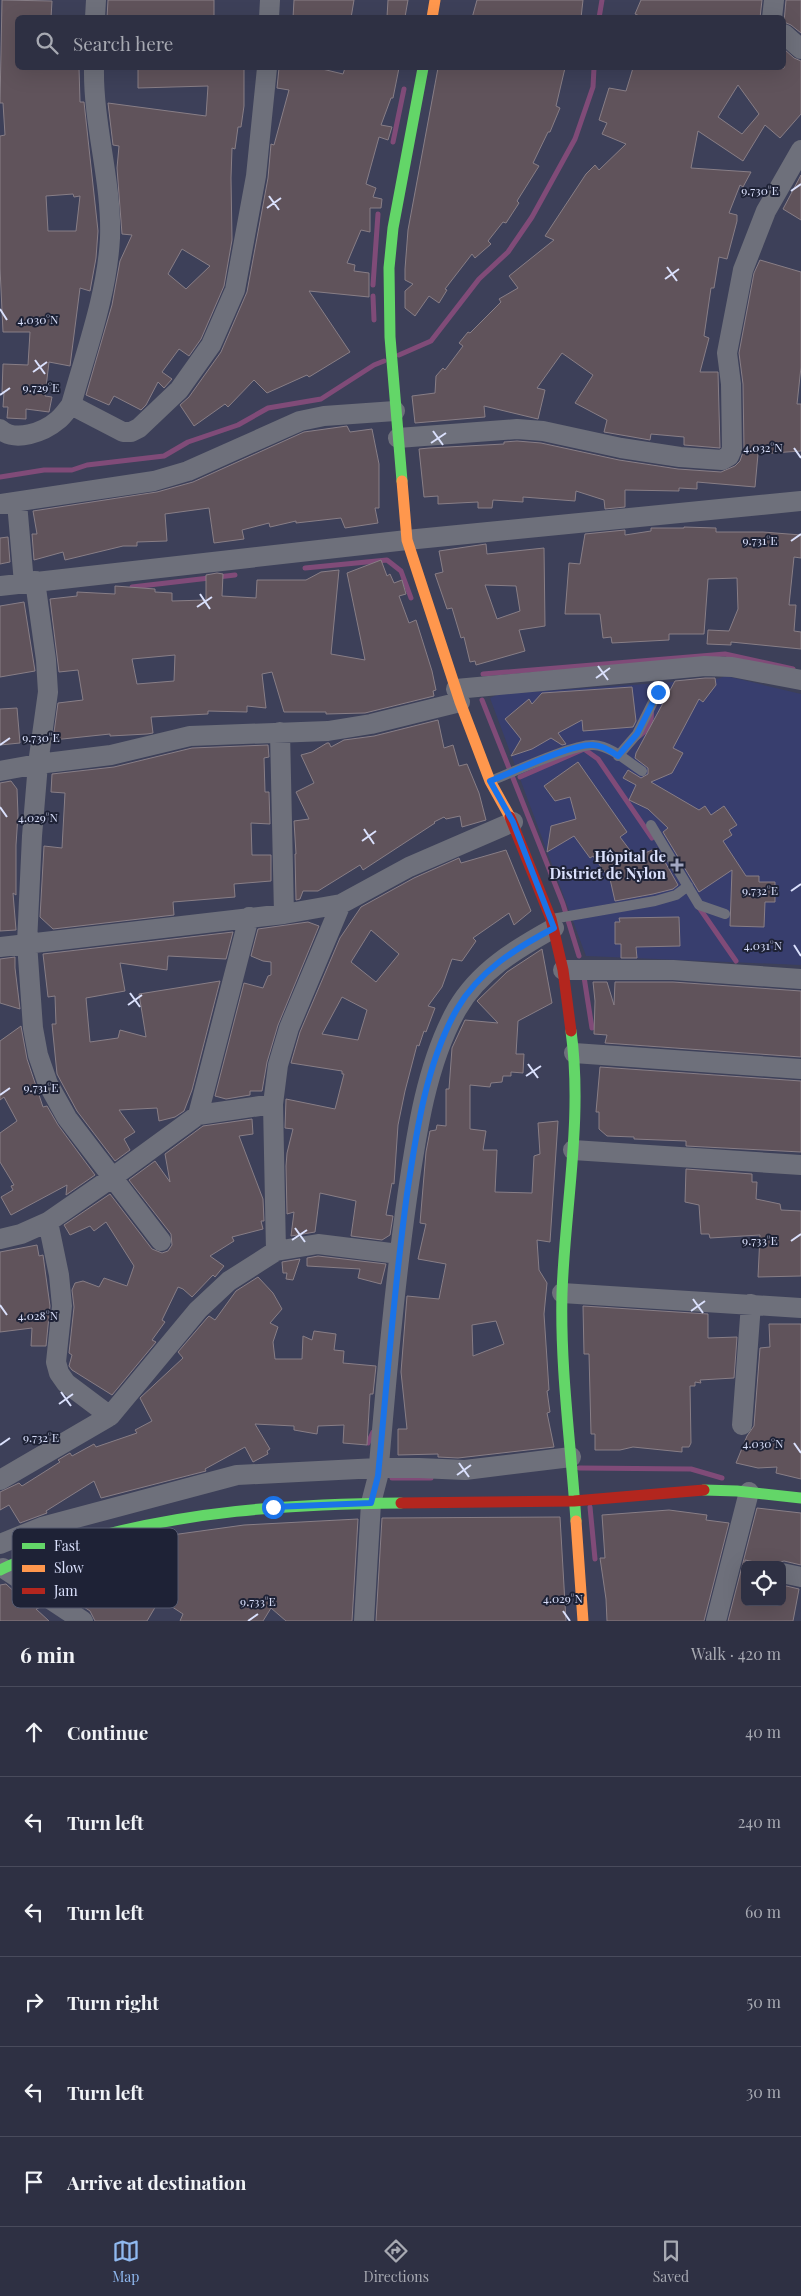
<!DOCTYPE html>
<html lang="en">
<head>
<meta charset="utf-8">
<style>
  :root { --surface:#2e3043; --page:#36384a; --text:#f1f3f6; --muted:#a7a9b2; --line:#494b5c; --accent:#90b9f0 }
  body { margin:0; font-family:"Playfair Display",serif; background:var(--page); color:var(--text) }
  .controls { position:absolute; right:15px; bottom:15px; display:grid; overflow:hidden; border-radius:8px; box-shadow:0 5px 20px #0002 }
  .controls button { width:45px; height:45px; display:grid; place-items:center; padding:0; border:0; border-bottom:1px solid var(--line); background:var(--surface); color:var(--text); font:25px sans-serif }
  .stop { position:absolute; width:15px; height:15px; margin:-11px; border:4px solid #1a73e8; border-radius:50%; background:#fff }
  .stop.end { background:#1a73e8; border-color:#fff; box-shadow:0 1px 5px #0008 }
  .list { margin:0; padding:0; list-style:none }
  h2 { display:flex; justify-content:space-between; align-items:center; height:65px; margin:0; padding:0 20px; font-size:21px }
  h2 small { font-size:16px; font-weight:400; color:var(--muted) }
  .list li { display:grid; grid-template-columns:32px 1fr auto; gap:15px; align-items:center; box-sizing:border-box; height:90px; padding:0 20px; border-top:1px solid var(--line) }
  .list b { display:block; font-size:19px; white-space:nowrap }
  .list em { font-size:16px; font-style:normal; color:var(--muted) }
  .icon { flex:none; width:28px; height:28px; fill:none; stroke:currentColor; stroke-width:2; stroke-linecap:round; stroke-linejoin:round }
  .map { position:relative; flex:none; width:801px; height:1621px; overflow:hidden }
  .search { position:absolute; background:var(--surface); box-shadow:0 5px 20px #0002; left:15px; right:15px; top:15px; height:55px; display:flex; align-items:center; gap:12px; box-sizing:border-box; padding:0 18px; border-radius:8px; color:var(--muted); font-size:19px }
  .sheet { height:605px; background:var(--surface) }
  nav { display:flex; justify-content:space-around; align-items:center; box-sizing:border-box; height:70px; border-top:1px solid var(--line); background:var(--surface); font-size:14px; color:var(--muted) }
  nav a { display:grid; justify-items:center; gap:2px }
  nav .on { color:var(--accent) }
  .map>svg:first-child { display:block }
  .built { fill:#383e6e }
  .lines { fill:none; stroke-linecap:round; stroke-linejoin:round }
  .stream { stroke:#804b78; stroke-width:5 }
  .building { fill:#60535b; stroke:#887e86; fill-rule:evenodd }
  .lane { stroke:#6e707b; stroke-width:10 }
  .street { stroke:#6e707b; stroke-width:20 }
  .fast { stroke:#63d668; stroke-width:11 }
  .slow { stroke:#ff974d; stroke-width:11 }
  .jam { stroke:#b3261e; stroke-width:11 }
  .route { stroke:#1a73e8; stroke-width:6 }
  .ticks { fill:none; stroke:#dae0fc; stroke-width:2 }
  .poi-dot { fill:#a3a8c3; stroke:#1e2236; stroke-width:2 }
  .labels { text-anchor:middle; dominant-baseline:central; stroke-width:4; stroke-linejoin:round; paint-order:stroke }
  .poi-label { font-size:15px; font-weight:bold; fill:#dae0fc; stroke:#1e2236; text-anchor:end }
  .key { fill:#1e2236; stroke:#565b71; stroke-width:1 }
  .key-label { font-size:14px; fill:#dae0fc }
  .ticks-label { font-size:12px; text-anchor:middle; fill:#dae0fc; stroke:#1e2236; stroke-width:4; stroke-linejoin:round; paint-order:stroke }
</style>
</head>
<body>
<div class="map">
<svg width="801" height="1621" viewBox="0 0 801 1621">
  <rect width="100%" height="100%" fill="#3d4059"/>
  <!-- built -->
  <path class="built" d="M726,676L801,694V965L586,956L490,698L499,694L717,679Z"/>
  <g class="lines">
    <!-- stream -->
    <path class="stream" d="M599,18L602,0
      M393,142L404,89
      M373,285L378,214
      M373,296L374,320
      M399,355L431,341L479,279L508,252L532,217L575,139L593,87L594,68
      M0,477L44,470H72L87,465L164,456L188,442L238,425L268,408L321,399L374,365L384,361
      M305,568L387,560L401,571L411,598
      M132,587L235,575
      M483,674L725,654L793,669
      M482,700L563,904L579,956
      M638,737C648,730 653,721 651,709
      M520,777L584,749L598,759L652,838
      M698,906L736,961
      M584,977L592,1028
      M368,1443L373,1432
      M579,1468L691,1469L722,1478
      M392,1478H431
      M590,1507L595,1559"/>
  </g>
  <!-- building -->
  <path class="building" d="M2,0L52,1L51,18H18V68H79L80,102H84L98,231L96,258L90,291L80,288L70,366L49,362L45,396L52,397L49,412L26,409V419L7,418L8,407H3L4,392H2L3,364L28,365L30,332H3L0,268V136L5,135L3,103H0ZM73,194L74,197L80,196L76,231H48L46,196Z
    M108,0H214V18H107Z
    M294,0H354L351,18H293Z
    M388,0H408L405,17H387Z
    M477,0H583L581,18H472Z
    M641,0H762L760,18H644L635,14Z
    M786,0H801V33L791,25L784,22Z
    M784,49L794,58L801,61V114L780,138L765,125L743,161L698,131L691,168L751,172L743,187L740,185L729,213L737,215V221L727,259L719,257L714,288H711L704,336L709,338L700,372H718L720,448L684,445V437L651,434L650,440L604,432L607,420L575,403L593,375L562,353L537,388L545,390L538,419L484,406L485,417L415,423L412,396L435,393L436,376L443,368L445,370L463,346L459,343L468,332L470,333L501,302L499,299L518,288L509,276L554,240L545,236L586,174L595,165L599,170L626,144L602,134L607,123L599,120L609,88L626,91L633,68H784ZM738,85L759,114L742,134L718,117Z
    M138,68H244V106L241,127H238L235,149L232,148L231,178L232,240L224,286L201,339L189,356L179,349L162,372L172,379L164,388L158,382L146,405L141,410L114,396L109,405L86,395L112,305L120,261L132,235L122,234L117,168L119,146L113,145L108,103L206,116L208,86L138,88ZM182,249L210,266L186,289L168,274Z
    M279,68H318L343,74L345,68H399L393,98H391L381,125L392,127L388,140L379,137L366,184L376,188L373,197L382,199L381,208H370V232L361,230L347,263L355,265L354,271L369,273V297L309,291L350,352L309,377L307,375L267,393L254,380L228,407L225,404L194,426L180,405L189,397L221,352L247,292L268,178L271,144L274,145L289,90L277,88Z
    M438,68H565L556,106L560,108L550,132H548L533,163L539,166L517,201L519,203L506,223L503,222L488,241L491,244L475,258L472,254L445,289L447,290L439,303L429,296L415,316L405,308V291L413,284L405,280V269L408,230Z
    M801,175V220L783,209Z
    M760,260L801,272V367L797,404H801V451L758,454L755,487L697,482V489L679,488V491L625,490V507L605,509L604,500L576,491L575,501L523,497V502L493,500L492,508H478V502L438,504V496L424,497L419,449L429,448L504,444V442L517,441L541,443L619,460L678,469L721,472L735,466L740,461L744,449L743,384L739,353L754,273Z
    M347,426L350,432L372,429L379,464V508H375L378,523L345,528L341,518L296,523V521L270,527L269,523L242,530L244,539L214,543L209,508L165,514L167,541L137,542V546H123L65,560L63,552L34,560L32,534H37L33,511L157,492L193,482L304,432Z
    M684,527L716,528V532H763L801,535V558L794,557L789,605H796L794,631L801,632V649L731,642V645L707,644L708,630L729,631L738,609L737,578L708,579L704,634H669V640L612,643L611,637L603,638L600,614H565L569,563L580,564L585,534L625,530V535L651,531V528H684Z
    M8,537L10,562L0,564V538Z
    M486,544L487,554L544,548L545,626L519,630L525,651L476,665L475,661L470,662L464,637L461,638L452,608L447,609L435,574L443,572L439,551ZM485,585L516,586L520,611L497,619Z
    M381,560L387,576L390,574L394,583L402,580L406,594L399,596L409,623L416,620L432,671L436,690L433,691L434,696L365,713L326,714V712H284L272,672L262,674L266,708L247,706V712L208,711V714L151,717L153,733L147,734L110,736V734L53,740L58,703L83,700L78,670L59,672L50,599L77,596V592L115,594V586L155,589V592L172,593V601L206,600V575L217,573L223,574L222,596L256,598L257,580H306L321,572L339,570L331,654L365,660L347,573ZM175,655L174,681L137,684L132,659Z
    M24,602L35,671L0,677V606Z
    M705,678H715L716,685L703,702L699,699L673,748L683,753L672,773L651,782L699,810L705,806L711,815L724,806L737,825L729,830L732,835L723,841L746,876H759V882H775V902H765L764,927L730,926L732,870L699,892L663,832L668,828L648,809L629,800L636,785L623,778L628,770L641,778L648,774V768L635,758L636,753L675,681Z
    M632,687L636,721L633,727L583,731L582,720L558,733L566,744L562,745L551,738L532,749L511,756L521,739L505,719L529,699L532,704L542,693Z
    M17,708L20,743L0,745V709Z
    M438,720L444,748L453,745L459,766L467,764L479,793L486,820L462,827L460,816L446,819L444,817L434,822L435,823L363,870L360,865L318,891H303L300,899L296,900L295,854H296L294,821L309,819L296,792L314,783L301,755L312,752L327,743H329L331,747L344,740L374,736Z
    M268,745L269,757L264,758L265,792H269L270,824L251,823L252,855H271V881L234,884L235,897L173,902L174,915L53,929L40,917L44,846L62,848L65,793L51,792L52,774L114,767L192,748Z
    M578,762L627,832L620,837L635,857L657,848L678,885L673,889L653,894L615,901L610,879L593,856L590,858L574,836L547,852L551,826L576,819L570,797L555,801L544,786Z
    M11,781L17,789L18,815L16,845V895L13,893L16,930L0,931V783Z
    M506,850L531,911L514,925L509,913L473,938L476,941L462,961L452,959L442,987L428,1006L435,1008L426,1032L424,1031L419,1046L417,1045L405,1091L398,1125L394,1184L392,1183L386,1215L393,1216L390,1235L382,1240L351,1236L356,1201L320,1193L315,1232L291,1236L294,1212L287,1214L286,1166L287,1153L293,1129L285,1128L286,1099L335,1109L344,1074H342V1071L291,1063L300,1032L340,938L361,907L414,878L459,858L461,863ZM371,930L399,954L376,982L351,962ZM342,997L367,1010L358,1040L322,1034Z
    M679,917L680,946L636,947L637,958H621V944H615V922H620L619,918Z
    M308,922L319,926L278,1025L267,1062L262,1091H250V1095L226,1099L215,1096L244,983L263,988L268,976L271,975V962L263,961L251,956L258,929Z
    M233,932L226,959L168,956L167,970L120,963L125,991L86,998L90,1042L118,1038L120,1030L146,1037L139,994L220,981L192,1090L184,1111L175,1117L159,1121L157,1108L119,1110L135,1132L124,1139L130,1150L115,1161L77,1111L57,1074L52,1024H56L55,996L48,997L43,954Z
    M542,949L552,1003L518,1021L516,1054H524L523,1073L511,1072V1076H503L502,1082L491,1083L490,1087L470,1085V1129L486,1131L483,1150H497L495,1192L532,1193L534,1156L540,1154L538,1123L558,1121L550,1242L537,1240L539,1270L547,1283L544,1314L549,1390L547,1391L550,1412L547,1413L554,1447L458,1458L438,1457V1454L398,1455V1429H407L401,1372L407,1296L439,1299L446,1264L418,1259L426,1224L420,1223L426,1152L430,1131L436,1130L437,1125L446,1126V1089H449L452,1048L465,1020L498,1023L477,1001L507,972ZM496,1321L504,1344L473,1356L472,1325Z
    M15,957V968L20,1009L0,1003V959Z
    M593,982H607L614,1005L615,982H673L801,991V1057L605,1043L607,1035L594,1034L595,1001Z
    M21,1026L27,1059L43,1107L47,1106L58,1125L95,1175L66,1195L67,1185L11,1215L1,1197L13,1190L11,1186L14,1185L0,1162V1133L17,1121L4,1097L0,1100V1041Z
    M600,1067L801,1081V1152L686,1146V1141L634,1139V1137L607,1136L599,1129V1112H596Z
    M252,1119L253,1134L239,1136L263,1199L264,1221H261L263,1229L232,1237L234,1241L210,1256L224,1266L215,1277L213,1275L192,1297L183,1289L178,1287L162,1320L165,1322L152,1340L156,1342L112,1395L72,1370L69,1366L72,1355L69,1353L74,1307L72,1290L75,1283L83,1281L99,1287L104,1278L127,1286L134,1266L106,1222L94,1231L90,1226L70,1235L64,1225L110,1194L152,1249L162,1253L168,1251L172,1245L171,1234L129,1180L155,1161L170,1182L165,1154L203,1126Z
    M686,1169L752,1174V1182H757L756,1199L780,1204L781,1210L801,1211V1276L758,1277L760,1235L710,1238L709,1234H701L699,1205L685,1202Z
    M37,1245L39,1256L43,1255L50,1306L46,1346H31L32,1328L0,1332V1252Z
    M318,1256L386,1264L381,1284L358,1278L360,1269L307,1266V1258Z
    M300,1259L293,1280L286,1279L287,1273H283L282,1262Z
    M258,1277L273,1293L282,1309L270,1323L278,1327L273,1342L275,1359H302L303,1336L312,1340L314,1331L336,1334L334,1350L344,1351L343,1363L376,1366L373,1394H370L367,1445L343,1443L344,1425L318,1426L317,1434L294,1430V1426L255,1424L270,1449L267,1451L268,1454L253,1462L245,1447L205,1469L206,1471L101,1498L94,1481L46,1511L47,1513L20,1523L9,1505L0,1510V1492L19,1483L22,1486L60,1462L58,1460L70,1453L72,1456L94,1444L96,1447L137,1433L135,1430L152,1421L140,1398L183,1358L178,1352L207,1318L209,1316L215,1320L236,1291Z
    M583,1306L708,1314V1338L737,1337L734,1378L700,1380L701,1383L695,1382V1386H690L691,1443L689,1447H682V1452L633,1447L620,1450H595V1434H591L589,1354H584Z
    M769,1324H801V1479L776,1473L777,1467L758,1468L736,1463L747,1436L754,1426L760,1348L770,1347Z
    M757,1508L801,1513V1565L784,1561L769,1565L745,1560V1602H782V1585L799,1589L793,1621H728Z
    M669,1510L707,1515L706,1520L729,1523L704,1621H607L606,1599L600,1558H605L602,1515Z
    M560,1517L566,1621H376L382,1518Z
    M358,1519L352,1621H286L271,1608L263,1621H180L183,1614L160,1599L147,1621H95L90,1611L36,1575L39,1571L72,1560L83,1573L89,1563L110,1574L118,1546L125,1545L137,1547L138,1543L152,1548L154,1539L179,1534L244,1525Z
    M6,1584L20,1597L22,1595L41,1607L36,1609L49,1621H0V1585Z"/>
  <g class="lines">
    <!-- lane -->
    <path class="lane" d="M618,756L637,734L658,692
      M491,781C511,773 575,743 594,745C611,746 628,762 642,771
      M651,825L699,905L725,914
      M552,919L655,901L676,895L688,886"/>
    <!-- street -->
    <path class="street" d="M95,18L96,0
      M269,18L270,0
      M772,18L774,0
      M784,34L801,49
      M71,405L123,432H131L139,428L179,390L211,345L235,290L256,176L267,68
      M0,429C15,443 44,432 58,420C63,416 67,410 71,405C86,351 107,295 110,238C112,181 93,125 94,68
      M398,438L517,429L543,431L621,448L680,457L722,460L729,456L732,449L731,384L727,353L743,270L766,211L801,150
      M17,503L24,583
      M0,504L154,481L188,471L300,421L324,416L395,411
      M35,581L46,660L48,692L38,764L32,836L27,943L33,1028L38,1055L48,1084L67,1118L161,1241
      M0,586L407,540L801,501
      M456,689L705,666L732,667L801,680
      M280,732L284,914
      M0,771L38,764L111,755L190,736L328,731L371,724L460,702
      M0,947L284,914L341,904L409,867L513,822
      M563,970H673L801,979
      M574,1053L801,1069
      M198,1115L273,1104
      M573,1150L801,1165
      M48,1222L59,1275L62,1306L56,1362L59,1373L66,1383L110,1416L198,1310L229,1281L276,1251L318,1244L399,1254
      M0,1239L21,1234L48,1222L113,1177L198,1115L249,917
      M276,1251L273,1104L278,1065L289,1028L341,904
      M562,1293L801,1308
      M742,1425L751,1304
      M0,1480L110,1416
      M0,1544L42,1527L237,1475L378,1468H419L465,1470L571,1457
      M3,1568L83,1621
      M782,1573L801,1577
      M364,1621L371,1503L378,1476C386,1383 394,1290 407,1198C416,1136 426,1064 457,1009C479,971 516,949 554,928
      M716,1621L749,1492"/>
    <!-- fast -->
    <path class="fast" d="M402,481L390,337L389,268L393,228L423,68
      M571,1031C583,1119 565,1206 562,1293C560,1369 571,1445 576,1521
      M704,1490L737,1491L801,1498
      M0,1570C24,1558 50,1551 75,1543C181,1511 290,1504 401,1503"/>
    <!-- slow -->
    <path class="slow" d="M432,18L435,0
      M402,481L407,540L460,702L490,781L510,817
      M576,1521L583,1621"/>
    <!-- jam -->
    <path class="jam" d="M510,817L551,919L563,970L571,1031
      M401,1503L574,1501L704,1490"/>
  </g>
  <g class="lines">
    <!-- route -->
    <path class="route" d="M273,1507L371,1503L378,1476C387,1382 394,1288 407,1194C416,1134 426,1063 457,1009C479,971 516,948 554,928L513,822L490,781C511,773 573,743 593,745C602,745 611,751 618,756L637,734L658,692"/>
  </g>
  <!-- ticks -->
  <path class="ticks" d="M791,191L801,184M269,196L279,210M267,208L281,198M667,267L677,281M665,279L679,269M0,309L7,320M35,360L45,374M33,372L47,362M0,395L10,388M433,431L443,445M431,443L446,433M794,448L801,458M791,541L801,534M200,594L210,609M197,607L212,597M598,666L608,680M596,678L610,668M0,745L10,738M0,807L7,817M364,829L374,844M362,841L376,831M791,891L801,884M794,945L801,956M130,993L140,1007M128,1005L142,995M528,1064L538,1078M526,1076L541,1066M0,1095L10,1088M295,1228L305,1242M292,1240L307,1230M791,1241L801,1234M693,1299L703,1313M0,1305L7,1315M691,1311L705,1301M61,1392L71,1406M59,1404L73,1394M794,1443L801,1453M0,1445L10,1438M459,1463L469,1477M457,1475L471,1465M563,1611L570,1621M248,1621L258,1614"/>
  <!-- markers -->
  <path class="poi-dot" d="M674.5 857.5h5v5h5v5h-5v5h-5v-5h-5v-5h5z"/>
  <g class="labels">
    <!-- poi labels -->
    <g class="poi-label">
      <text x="666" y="856">Hôpital de<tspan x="666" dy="17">District de Nylon</tspan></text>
    </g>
  </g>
  <!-- legend -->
  <rect x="12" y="1528" width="166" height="80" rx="8" class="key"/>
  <rect x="22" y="1543" width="23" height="6" fill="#63d668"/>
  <rect x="22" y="1565" width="23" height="7" fill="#ff974d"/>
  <rect x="22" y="1588" width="23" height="6" fill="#b3261e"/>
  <g class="key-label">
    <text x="54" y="1551">Fast</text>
    <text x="54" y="1573">Slow</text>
    <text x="54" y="1596">Jam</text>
  </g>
  <g class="ticks-label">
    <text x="760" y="195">9.730°E</text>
    <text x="38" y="324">4.030°N</text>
    <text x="41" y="392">9.729°E</text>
    <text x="763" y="452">4.032°N</text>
    <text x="760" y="545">9.731°E</text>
    <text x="41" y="742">9.730°E</text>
    <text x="38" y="822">4.029°N</text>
    <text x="760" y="895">9.732°E</text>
    <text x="763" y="950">4.031°N</text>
    <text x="41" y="1092">9.731°E</text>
    <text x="760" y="1245">9.733°E</text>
    <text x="38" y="1320">4.028°N</text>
    <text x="41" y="1442">9.732°E</text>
    <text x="763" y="1448">4.030°N</text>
    <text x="563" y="1603">4.029°N</text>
    <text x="258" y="1606">9.733°E</text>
  </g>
</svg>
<div class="controls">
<button><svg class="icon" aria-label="locate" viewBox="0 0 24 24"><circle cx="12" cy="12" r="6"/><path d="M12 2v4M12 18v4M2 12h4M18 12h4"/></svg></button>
</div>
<div class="stop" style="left:273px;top:1507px"></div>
<div class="stop end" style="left:658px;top:692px"></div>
<div class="search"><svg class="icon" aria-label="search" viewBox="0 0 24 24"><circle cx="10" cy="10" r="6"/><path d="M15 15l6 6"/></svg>Search here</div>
</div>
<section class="sheet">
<h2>6 min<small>Walk · 420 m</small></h2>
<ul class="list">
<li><svg class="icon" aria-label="ahead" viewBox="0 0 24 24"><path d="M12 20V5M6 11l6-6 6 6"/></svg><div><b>Continue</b></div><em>40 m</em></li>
<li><svg class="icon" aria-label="left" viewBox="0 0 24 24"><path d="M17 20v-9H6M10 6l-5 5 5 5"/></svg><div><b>Turn left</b></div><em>240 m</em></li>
<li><svg class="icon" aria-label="left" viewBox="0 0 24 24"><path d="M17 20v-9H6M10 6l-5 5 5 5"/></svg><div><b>Turn left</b></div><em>60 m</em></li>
<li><svg class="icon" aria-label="right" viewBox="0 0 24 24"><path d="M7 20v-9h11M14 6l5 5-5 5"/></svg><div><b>Turn right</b></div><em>50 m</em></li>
<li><svg class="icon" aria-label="left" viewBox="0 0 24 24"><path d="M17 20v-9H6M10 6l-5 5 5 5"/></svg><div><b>Turn left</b></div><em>30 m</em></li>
<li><svg class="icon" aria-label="arrive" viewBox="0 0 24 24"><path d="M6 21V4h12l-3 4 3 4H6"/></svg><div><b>Arrive at destination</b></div></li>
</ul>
</section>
<nav>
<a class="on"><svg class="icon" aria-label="map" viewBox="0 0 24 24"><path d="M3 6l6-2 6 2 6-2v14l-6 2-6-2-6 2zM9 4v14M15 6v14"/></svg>Map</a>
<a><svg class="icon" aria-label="directions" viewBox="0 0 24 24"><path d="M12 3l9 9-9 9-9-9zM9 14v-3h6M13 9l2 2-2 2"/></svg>Directions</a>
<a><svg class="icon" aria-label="saved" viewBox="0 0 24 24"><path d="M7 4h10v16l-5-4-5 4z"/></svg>Saved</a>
</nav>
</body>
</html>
